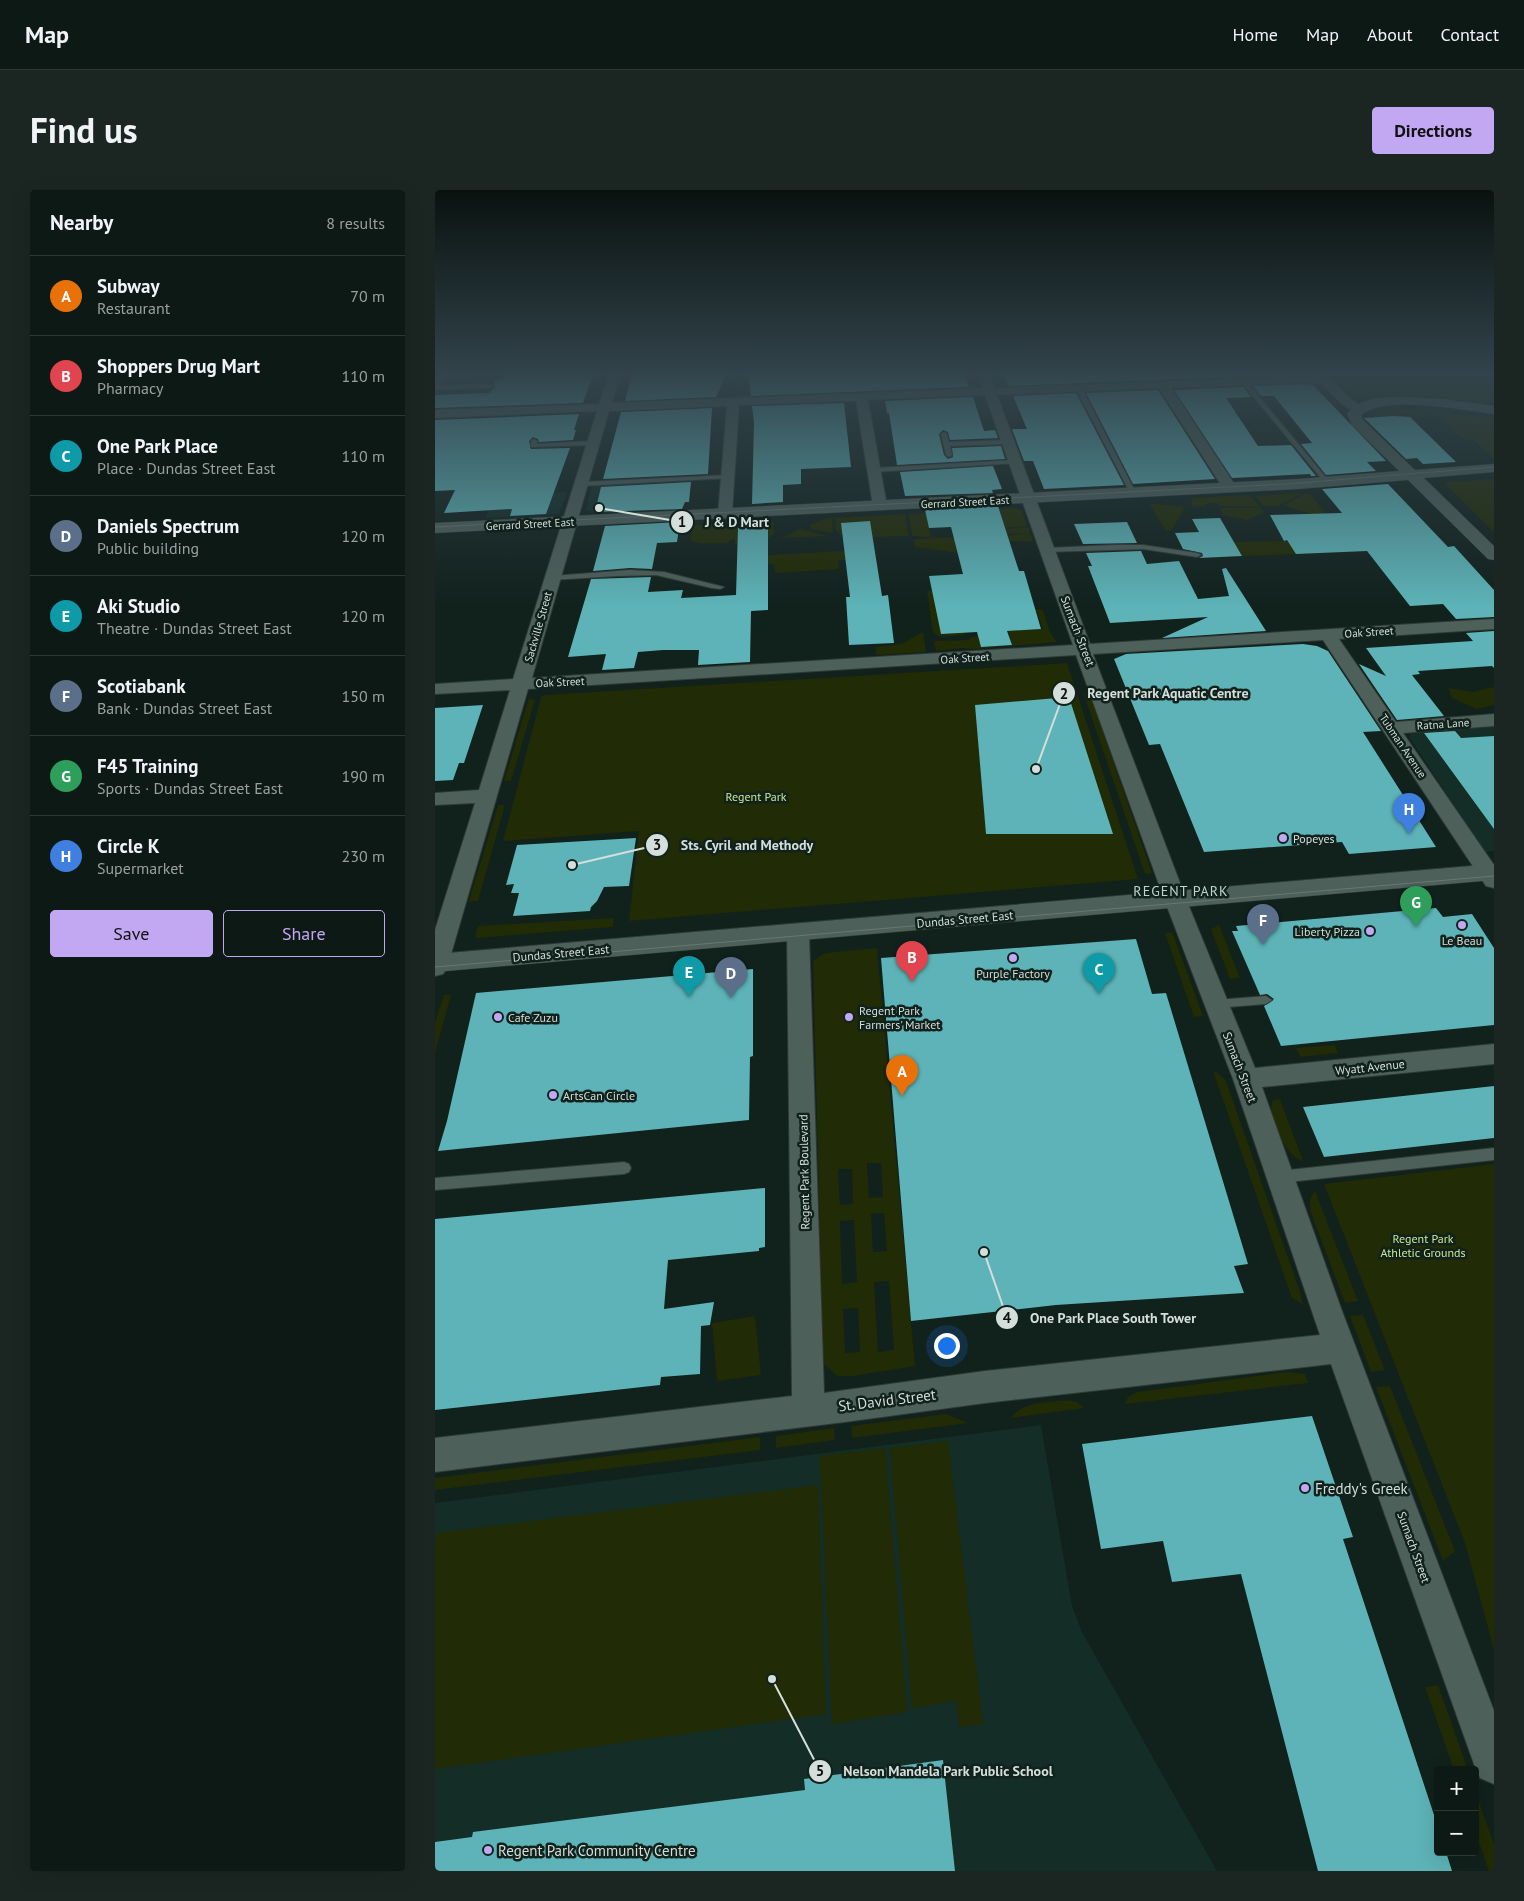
<!DOCTYPE html>
<html lang="en">
<head>
<meta charset="utf-8">
<style>
  :root { --surface:#0d1915; --page:#1b2622; --text:#f1f3f6; --muted:#9aa0a0; --line:#2d3834; --accent:#c2a8f2 }
  body { margin:0; font-family:"PT Sans",sans-serif; background:var(--page); color:var(--text) }
  .controls { position:absolute; right:15px; bottom:15px; display:grid; overflow:hidden; border-radius:5px; box-shadow:0 5px 20px #0002 }
  .controls button { width:45px; height:45px; display:grid; place-items:center; padding:0; border:0; border-bottom:1px solid var(--line); background:var(--surface); color:var(--text); font:25px sans-serif }
  .you { position:absolute; left:511px; top:1155px; width:18px; height:18px; margin:-12px; border:4px solid #fff; border-radius:50%; background:#1a73e8; box-shadow:0 0 0 8px #1a73e833 }
  .badge { display:grid; place-items:center; width:32px; height:32px; border-radius:50%; background:var(--accent); color:#fff; font-size:16px; font-weight:700 }
  .pin { position:absolute; translate:-50% -41px; filter:drop-shadow(0 1px 2px #0008) }
  .pin::after { content:''; position:absolute; top:26px; width:18px; height:15px; background:inherit; clip-path:polygon(0 0,100% 0,50% 100%) }
  .list { margin:0; padding:0; list-style:none }
  h2 { display:flex; justify-content:space-between; align-items:center; height:65px; margin:0; padding:0 20px; font-size:21px }
  h2 small { font-size:16px; font-weight:400; color:var(--muted) }
  .list li { display:grid; grid-template-columns:32px 1fr auto; gap:15px; align-items:center; box-sizing:border-box; height:80px; padding:0 20px; border-top:1px solid var(--line) }
  .list b { display:block; font-size:19px; white-space:nowrap }
  .list p { margin:0; font-size:16px; white-space:nowrap; color:var(--muted) }
  .list em { font-size:16px; font-style:normal; color:var(--muted) }
  .actions { display:flex; gap:10px; padding:15px 20px }
  .actions a { flex:1; padding:11px 0; border:1px solid var(--accent); border-radius:5px; text-align:center; font-size:18px; color:var(--accent) }
  .actions .main { background:var(--accent); color:#111 }
  .map { position:relative; flex:none; width:1059px; height:1681px; overflow:hidden; border-radius:5px }
  header { display:flex; align-items:center; gap:30px; box-sizing:border-box; height:70px; padding:0 25px; background:var(--surface); border-bottom:1px solid var(--line) }
  header strong { font-size:24px }
  nav { display:flex; gap:28px; margin-inline-start:auto; font-size:18px }
  .intro { display:flex; align-items:center; justify-content:space-between; box-sizing:border-box; height:120px; padding:0 30px }
  h1 { margin:0; font-size:35px }
  .button { padding:12px 22px; border-radius:5px; background:var(--accent); color:#111; font-size:18px; font-weight:700 }
  main { display:flex; gap:30px; padding:0 30px }
  aside { flex:1; background:var(--surface); border-radius:5px; box-shadow:0 5px 20px #0002 }
  .map>svg:first-child { display:block }
  .built { fill:#142d27 }
  .green { fill:#212b05; fill-rule:evenodd }
  .building { fill:#5db3b7 }
  .lines { fill:none; stroke-linecap:round; stroke-linejoin:round }
  .lane-casing { stroke:#2f3936; stroke-width:2 }
  .street-casing { stroke:#2f3936; stroke-width:2 }
  .secondary-casing { stroke:#2f3936; stroke-width:1 }
  .lane { fill:#4e605a; fill-rule:evenodd }
  .street { fill:#4e605a; fill-rule:evenodd }
  .secondary { fill:#4e605a; fill-rule:evenodd }
  .tram { stroke:#6a7873; stroke-width:1 }
  .poi-dot { fill:#c2a8f2; stroke:#11211c; stroke-width:2 }
  .labels { text-anchor:middle; dominant-baseline:central; stroke-width:5; stroke-linejoin:round; paint-order:stroke }
  .far-street-label { font-size:11px; fill:#d4dedb; stroke:#11211c }
  .street-label { font-size:12px; fill:#d4dedb; stroke:#11211c }
  .park-label { font-size:12px; fill:#cae691; stroke:#11211c }
  .poi-label { font-size:12px; fill:#d4dedb; stroke:#11211c; text-anchor:start }
  .neighbourhood-label { font-size:14px; letter-spacing:1px; fill:#c0d5ce; stroke:#11211c }
  .near-street-label { font-size:15px; fill:#d4dedb; stroke:#11211c }
  .near-poi-label { font-size:15px; fill:#d4dedb; stroke:#11211c; text-anchor:start }
  .leader { fill:none; stroke:#d4dedb; stroke-width:2 }
  .callout-dot { fill:#d4dedb; stroke:#11211c; stroke-width:2 }
  .mark-label { font-size:15px; text-anchor:middle; font-weight:bold; fill:#111 }
  .callout-label { font-size:14px; text-anchor:middle; font-weight:bold; fill:#d4dedb; stroke:#11211c; stroke-width:5; stroke-linejoin:round; paint-order:stroke }
</style>
</head>
<body>
<header>
<strong>Map</strong>
<nav><a>Home</a><a>Map</a><a>About</a><a>Contact</a></nav>
</header>
<div class="intro"><h1>Find us</h1><a class="button">Directions</a></div>
<main>
<aside>
<h2>Nearby<small>8 results</small></h2>
<ul class="list">
<li><span class="badge" style="background:#e8710a">A</span><div><b>Subway</b><p>Restaurant</p></div><em>70 m</em></li>
<li><span class="badge" style="background:#e0444e">B</span><div><b>Shoppers Drug Mart</b><p>Pharmacy</p></div><em>110 m</em></li>
<li><span class="badge" style="background:#0f9aa8">C</span><div><b>One Park Place</b><p>Place · Dundas Street East</p></div><em>110 m</em></li>
<li><span class="badge" style="background:#5c6f8a">D</span><div><b>Daniels Spectrum</b><p>Public building</p></div><em>120 m</em></li>
<li><span class="badge" style="background:#0f9aa8">E</span><div><b>Aki Studio</b><p>Theatre · Dundas Street East</p></div><em>120 m</em></li>
<li><span class="badge" style="background:#5c6f8a">F</span><div><b>Scotiabank</b><p>Bank · Dundas Street East</p></div><em>150 m</em></li>
<li><span class="badge" style="background:#2e9e5b">G</span><div><b>F45 Training</b><p>Sports · Dundas Street East</p></div><em>190 m</em></li>
<li><span class="badge" style="background:#3f7fe0">H</span><div><b>Circle K</b><p>Supermarket</p></div><em>230 m</em></li>
</ul>
<div class="actions"><a class="main">Save</a><a>Share</a></div>
</aside>
<div class="map">
<svg width="1059" height="1681" viewBox="0 0 1059 1681">
  <rect width="100%" height="100%" fill="#11211c"/>
  <!-- built -->
  <path class="built" d="M212,293L206,320L159,322L151,320L157,295Z
    M132,302L125,321L123,324L50,328L60,306Z
    M1059,533V661L1050,662L974,547L977,539Z
    M606,1235L637,1416L647,1442L782,1681H0V1313Z"/>
  <!-- green -->
  <path class="green" d="M851,182H1059V215C1021,211 958,200 922,209L903,193L896,189L856,187Z
    M377,189L382,205L307,209L305,206L308,204L305,202L308,192Z
    M968,219L1059,228V269L1038,250H1029L1001,224L937,226L948,221Z
    M1059,289V342L1011,295L1013,292Z
    M867,303L843,316H828L821,306Z
    M870,304L876,305L896,331L849,315Z
    M814,305L825,317L785,316L781,313L770,314V317L756,316L757,308Z
    M715,314H720L750,317L737,340L731,341Z
    M581,318L587,321L592,336L570,338L568,333L532,321Z
    M787,318H826L829,322L812,330L788,325L785,319Z
    M501,322L492,329L496,347L477,346L474,325Z
    M470,324L474,346L436,347L435,331L406,333L409,346L401,341L400,328Z
    M392,328H397L398,343L376,339L375,335Z
    M338,331L339,344L331,350L333,337L304,338L305,354L300,355V349L295,350L292,353C277,353 270,355 255,351L258,335Z
    M593,337L598,351H572L571,346L593,343L570,344L571,339Z
    M365,339L393,346L348,348Z
    M513,347L521,349L530,364L480,357L479,349Z
    M851,351L855,352L861,364L807,366L799,355L801,352Z
    M407,361L411,363L412,370H403L404,378L402,379L344,383L340,382L339,374H331V367L335,365Z
    M507,400L503,428L506,444L532,442L529,445L506,447L498,443L492,401Z
    M604,419L608,420L615,442L622,452L538,459L527,458L501,461L499,451L533,450L537,447L543,446L546,457L576,455L573,441L576,440L608,439L602,422L593,423L587,420Z
    M488,442L491,462L441,465V457L466,454Z
    M632,473L703,689L194,731L204,641L68,651L106,507L110,505Z
    M1056,497L1059,498V515L1041,519L1017,508L1013,498L1039,502Z
    M648,502L656,508L717,683L710,684Z
    M94,508L100,510L76,591H69Z
    M63,615H70L43,711H34Z
    M179,728L178,737L42,748L40,746L43,736Z
    M784,735L805,788L795,789L776,739Z
    M737,742L739,747L768,826L759,827L730,743Z
    M442,758L480,1176L419,1186H402L389,1174L388,1163L378,771L390,763ZM432,973H446L448,1007L434,1008ZM403,979H417L418,1014L405,1015ZM449,1023L452,1061L438,1062L436,1024ZM419,1030L422,1092L407,1094L405,1031ZM454,1091L459,1160L443,1162L439,1092ZM423,1118L425,1162L410,1163L408,1119Z
    M9,805H16L0,863V832Z
    M900,855L903,863L865,867L861,858Z
    M778,881L783,883L791,891L865,1102L868,1115L857,1108Z
    M845,909L868,971C849,964 839,937 836,917L838,910Z
    M1059,974V1460L1030,1353L889,994Z
    M880,1001L923,1111L910,1113L876,1023C874,1014 874,1009 880,1001Z
    M928,1125L950,1180L936,1182L915,1126Z
    M320,1126L326,1185L282,1191L277,1133Z
    M852,1182L870,1184L873,1193L690,1214L693,1207L702,1202Z
    M955,1196L1020,1361L1008,1371L941,1197Z
    M633,1210L642,1212L649,1218L576,1228C590,1210 612,1213 633,1210Z
    M511,1224L533,1233L417,1248L416,1236Z
    M399,1238L400,1250L341,1258V1246Z
    M325,1247V1260L0,1300V1288Z
    M513,1251L548,1534L525,1537L521,1511L477,1518L455,1258Z
    M450,1258L472,1522L397,1534L385,1266Z
    M383,1295L391,1524L0,1579V1356L2,1343Z
    M1003,1495L1033,1580H1019L990,1497Z
    M1040,1601L1059,1654V1681H1054L1040,1640Z"/>
  <!-- building -->
  <path class="building" d="M128,182H159L148,213L0,218V205L54,203L60,197L59,194L61,190H66L69,186Z
    M204,182H292L281,207L190,211L197,183Z
    M313,182H529L534,197L316,206Z
    M567,182H843L846,185L573,196Z
    M872,194L878,195L951,271L932,272L941,281L891,285L866,254L877,253L839,206H826L818,196Z
    M808,197L816,207L791,208L823,256L856,255L881,286H876L875,284L797,288L739,200Z
    M723,200L780,289L698,294L651,203Z
    M641,203L689,295L609,299L598,271H589L577,239H592L578,206Z
    M538,207L549,241L560,240L563,248L515,250L513,242L508,240L504,244L509,265L513,269L518,267L517,258L566,256L570,269L462,275L454,223H452L450,211Z
    M409,213L416,277L366,279V294L348,295V312L317,314L319,232L317,216Z
    M277,218L273,284L168,289L186,222Z
    M144,224L139,240H141L138,250L104,252L103,249L98,247L94,251L96,259L135,258L111,324L75,326L77,319L9,323L20,300L0,301V230Z
    M959,226L975,227L1021,272L988,274L982,268L971,269L929,228Z
    M558,276L567,299L557,300L558,303L470,306L465,282Z
    M256,292L254,312H250L247,319L160,322L166,297Z
    M953,294L1013,357L1019,356L1059,400V427L1021,429L1008,414L975,416L932,361L861,364L852,350L849,351L835,325L907,323L887,299Z
    M563,316L584,381H589L606,439L572,441L577,455L546,457L542,442L506,444L494,386L528,384L516,337L494,338L490,320Z
    M785,328L807,366L764,368L768,366L767,363L748,359L740,343L764,342L757,329Z
    M435,331L447,406L453,405L459,453L414,455L411,407H415L406,333Z
    M245,332L242,352L222,353L217,379L195,378L158,381L170,336Z
    M692,332L702,353L648,354L639,334Z
    M333,337V420L316,421L315,472L263,475L264,460H228L203,462L199,478L167,480L171,464L133,467L156,389L216,387L213,402L248,400L246,408L301,405L303,338Z
    M706,361L712,374L744,371L763,409L794,406L787,379L791,378L831,441L727,448L773,427L675,433L653,376H657L651,363Z
    M1059,441V478L1057,476L983,481L985,484L977,485L1009,526L962,530L924,474L951,486L931,458L1038,451L1031,443Z
    M868,454L882,456L893,461L946,541L928,542L1001,657L914,664L907,652L769,662L725,554L714,555L679,469L691,464Z
    M634,507L678,644H551L540,515Z
    M48,515L29,573H24L18,590L0,591V518Z
    M1020,541L1026,548L1059,546V639L989,543Z
    M201,648L194,696L169,697L162,711L156,717L155,721L78,726L84,703H76L79,694L71,695L82,655Z
    M1001,718L1008,727L1037,724L1059,758V835L846,856L829,816L839,809L832,804L825,805L797,741H803L801,736Z
    M701,749L717,804L731,803L813,1074L799,1076L809,1103L621,1115L476,1131L446,768Z
    M318,779V866L315,867L314,930L3,961L12,931L41,803Z
    M1059,896V948L889,967L868,917Z
    M330,998V1057L324,1058V1061L233,1070L229,1119L279,1112L275,1135L266,1136L265,1184L226,1187L225,1195L0,1220V1029Z
    M877,1226L918,1347L908,1349L1003,1637V1662H1011L1017,1681H883L806,1384L737,1392L728,1351L666,1359L647,1254Z
    M508,1570L520,1681H0V1652L37,1647L38,1642L370,1600L369,1589Z"/>
  <g class="lines">
    <defs>
      <path id="lane" d="M6,182H12L3,196L55,194L58,196L55,198L0,200V191Z
        M807,191H811L894,291V293H890L807,193Z
        M644,197L647,199L701,303L700,304L695,303L641,199Z
        M509,242L512,244L514,252L574,250L577,252L574,254L515,256L517,265L514,267L511,265L506,244Z
        M99,249L102,251V254L158,251L161,253L158,255L96,257V251Z
        M581,270L583,271V273L439,282L436,280L439,278Z
        M294,285L297,287L296,288L147,296L144,294L147,292Z
        M678,355H708L762,363L766,365L762,367L708,359L612,362L608,360L612,358Z
        M195,380L229,382L289,397L285,399L277,398L221,385L182,386L117,390L113,388L117,386Z
        M831,806L837,810L831,814L781,818L775,814L781,810Z
        M1059,958V970L844,993L839,991L837,987L839,983L844,981Z
        M189,972L194,974L196,978L194,982L189,984L0,1000V988Z"/>
      <path id="street" d="M175,182H186L177,213L548,198L542,182H553L560,198L871,186L895,189L910,204L928,218L922,222C908,218 897,204 888,194L871,192L736,198L802,298L795,302L788,298L724,198L562,205L655,454L1059,429V439L904,449L961,532L1059,524V536L968,543L1059,675V698L1051,696L888,450L658,464L753,714L820,878L1059,854V874L827,897L907,1121L1059,1521V1594L1045,1588L1039,1574L896,1174L550,1213L410,1232L0,1282V1248L357,1206L352,743L355,737L363,735L371,737L374,743L389,1203L550,1181L885,1145L798,889L731,714L641,465L93,499L12,778L8,784L0,786V740L40,613L0,615V603L44,600L75,500L0,504V494L78,489L162,221L0,228V220L164,214ZM550,205L638,455L97,488L174,221L292,216L283,324L285,327H295L297,324L304,215L421,211L438,316L440,319H450L452,316L433,210Z"/>
      <path id="secondary" d="M962,207L1007,209L1059,216V224C1028,220 950,204 926,225L928,230L980,280L1059,274V282L989,288L1059,356V370L1053,369L973,290L863,299L0,343V333L863,289L964,281L917,235L912,224C924,208 944,208 962,207Z
        M1059,674V690L0,782V764Z"/>
    </defs>
    <!-- lane casing -->
    <use href="#lane" class="lane-casing"/>
    <!-- street casing -->
    <use href="#street" class="street-casing"/>
    <!-- secondary casing -->
    <use href="#secondary" class="secondary-casing"/>
    <!-- lane -->
    <use href="#lane" class="lane"/>
    <!-- street -->
    <use href="#street" class="street"/>
    <!-- secondary -->
    <use href="#secondary" class="secondary"/>
    <!-- tram -->
    <path class="tram" d="M0,337L852,294L1059,277
      M0,777L1059,686"/>
  </g>
  <!-- sky -->
  <linearGradient id="sky" x2="0" y2="1"><stop stop-color="#09120f"/><stop offset="0.44" stop-color="#32434b"/><stop offset="1" stop-color="#32434b" stop-opacity="0"/></linearGradient>
  <rect width="1059" height="417" fill="url(#sky)"/>
  <!-- markers -->
  <g class="poi-dot">
    <circle cx="848" cy="648" r="5"/>
    <circle cx="1027" cy="735" r="5"/>
    <circle cx="935" cy="741" r="5"/>
    <circle cx="578" cy="768" r="5"/>
    <circle cx="63" cy="827" r="5"/>
    <circle cx="414" cy="827" r="5"/>
    <circle cx="118" cy="905" r="5"/>
    <circle cx="870" cy="1298" r="5"/>
    <circle cx="53" cy="1660" r="5"/>
  </g>
  <g class="labels">
    <!-- far-street labels -->
    <g class="far-street-label">
      <text transform="translate(530 312) rotate(-3)">Gerrard Street East</text>
      <text transform="translate(95 334) rotate(-3)">Gerrard Street East</text>
      <text transform="translate(103 437) rotate(-74)">Sackville Street</text>
      <text transform="translate(934 442) rotate(-4)">Oak Street</text>
      <text transform="translate(530 468) rotate(-4)">Oak Street</text>
      <text transform="translate(125 492) rotate(-3)">Oak Street</text>
      <text transform="translate(1008 534) rotate(-4)">Ratna Lane</text>
      <text transform="translate(968 556) rotate(56)">Tubman Avenue</text>
    </g>
    <!-- street labels -->
    <g class="street-label">
      <text transform="translate(643 441) rotate(69)">Sumach Street</text>
      <text transform="translate(530 729) rotate(-5)">Dundas Street East</text>
      <text transform="translate(126 763) rotate(-5)">Dundas Street East</text>
      <text transform="translate(805 877) rotate(69)">Sumach Street</text>
      <text transform="translate(935 877) rotate(-6)">Wyatt Avenue</text>
      <text transform="translate(369 982) rotate(-91)">Regent Park Boulevard</text>
      <text transform="translate(979 1357) rotate(70)">Sumach Street</text>
    </g>
    <!-- park labels -->
    <g class="park-label">
      <text x="321" y="606">Regent Park</text>
      <text x="988" y="1048">Regent Park<tspan x="988" dy="14">Athletic Grounds</tspan></text>
    </g>
    <!-- poi labels -->
    <g class="poi-label">
      <text x="858" y="648">Popeyes</text>
      <text x="925" y="741" text-anchor="end">Liberty Pizza</text>
      <text x="1027" y="750" text-anchor="middle">Le Beau</text>
      <text x="578" y="783" text-anchor="middle">Purple Factory</text>
      <text x="424" y="820">Regent Park<tspan x="424" dy="14">Farmers' Market</tspan></text>
      <text x="73" y="827">Cafe Zuzu</text>
      <text x="128" y="905">ArtsCan Circle</text>
    </g>
    <!-- neighbourhood labels -->
    <g class="neighbourhood-label">
      <text x="746" y="701">REGENT PARK</text>
    </g>
    <!-- near-street labels -->
    <g class="near-street-label">
      <text transform="translate(452 1210) rotate(-7)">St. David Street</text>
    </g>
    <!-- near-poi labels -->
    <g class="near-poi-label">
      <text x="880" y="1298">Freddy's Greek</text>
      <text x="63" y="1660">Regent Park Community Centre</text>
    </g>
  </g>
  <!-- callouts -->
  <path class="leader" d="M164 318L247 332M601 579L629 503M137 675L222 655M549 1062L572 1128M337 1489L385 1581"/>
  <g class="callout-dot">
    <circle cx="164" cy="318" r="5"/>
    <circle cx="601" cy="579" r="5"/>
    <circle cx="137" cy="675" r="5"/>
    <circle cx="549" cy="1062" r="5"/>
    <circle cx="337" cy="1489" r="5"/>
    <circle cx="247" cy="332" r="12"/>
    <circle cx="629" cy="503" r="12"/>
    <circle cx="222" cy="655" r="12"/>
    <circle cx="572" cy="1128" r="12"/>
    <circle cx="385" cy="1581" r="12"/>
  </g>
  <g class="mark-label">
    <text x="247" y="337">1</text>
    <text x="629" y="509">2</text>
    <text x="222" y="660">3</text>
    <text x="572" y="1133">4</text>
    <text x="385" y="1586">5</text>
  </g>
  <g class="callout-label">
    <text x="302" y="337">J &amp; D Mart</text>
    <text x="733" y="508">Regent Park Aquatic Centre</text>
    <text x="312" y="660">Sts. Cyril and Methody</text>
    <text x="678" y="1133">One Park Place South Tower</text>
    <text x="513" y="1586">Nelson Mandela Park Public School</text>
  </g>
</svg>
<div class="controls">
<button>+</button>
<button>−</button>
</div>
<div class="you"></div>
<div class="pin badge" style="left:467px;top:906px;background:#e8710a">A</div>
<div class="pin badge" style="left:477px;top:792px;background:#e0444e">B</div>
<div class="pin badge" style="left:664px;top:804px;background:#0f9aa8">C</div>
<div class="pin badge" style="left:296px;top:808px;background:#5c6f8a">D</div>
<div class="pin badge" style="left:254px;top:807px;background:#0f9aa8">E</div>
<div class="pin badge" style="left:828px;top:755px;background:#5c6f8a">F</div>
<div class="pin badge" style="left:981px;top:737px;background:#2e9e5b">G</div>
<div class="pin badge" style="left:974px;top:644px;background:#3f7fe0">H</div>
</div>
</main>
</body>
</html>
